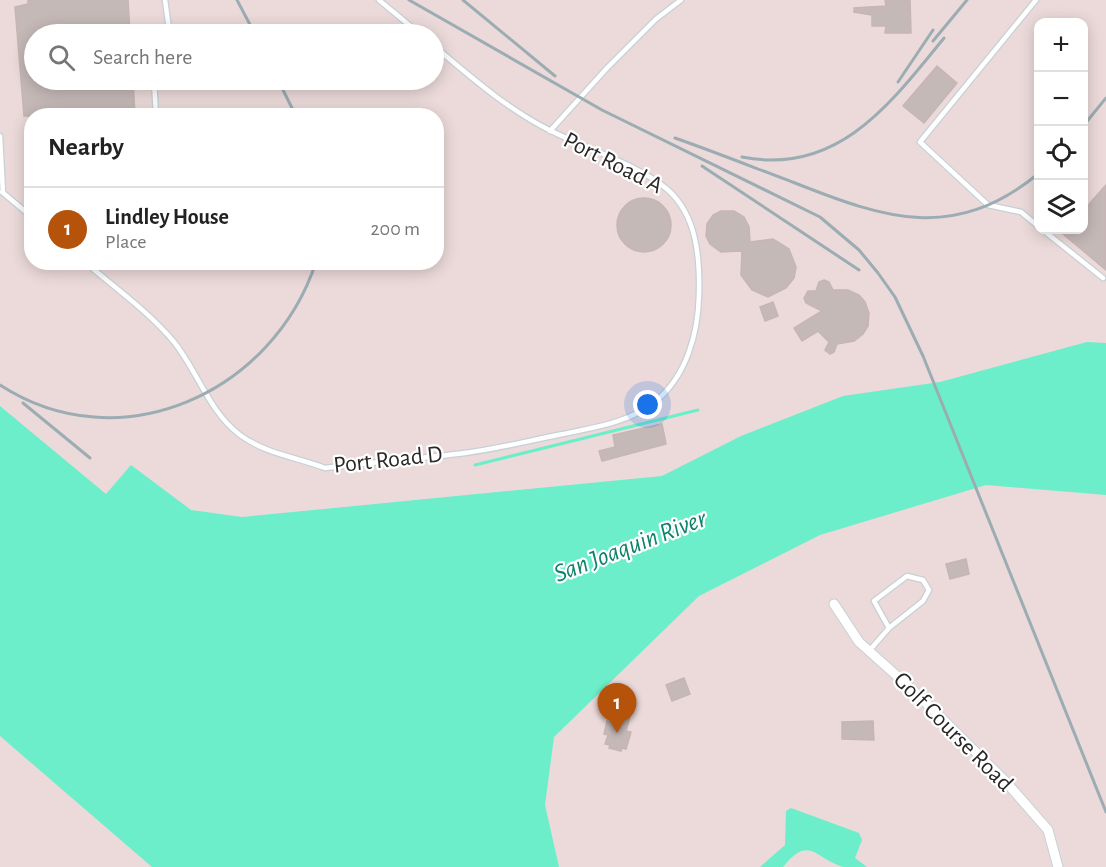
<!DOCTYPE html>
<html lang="en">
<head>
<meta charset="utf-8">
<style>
  :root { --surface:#fff; --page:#f6f6f6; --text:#222; --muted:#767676; --line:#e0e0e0; --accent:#b45309 }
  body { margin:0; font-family:"Alegreya Sans",sans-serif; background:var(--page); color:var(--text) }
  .controls { position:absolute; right:18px; top:18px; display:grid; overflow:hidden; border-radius:12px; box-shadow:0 3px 15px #0003 }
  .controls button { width:54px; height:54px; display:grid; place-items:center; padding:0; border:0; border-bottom:2px solid var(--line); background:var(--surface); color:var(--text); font:30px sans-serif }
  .you { position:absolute; left:648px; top:405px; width:21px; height:21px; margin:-15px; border:4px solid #fff; border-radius:50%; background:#1a73e8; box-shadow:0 0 0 9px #1a73e833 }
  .badge { display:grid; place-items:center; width:39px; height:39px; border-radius:50%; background:var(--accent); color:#fff; font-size:20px; font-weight:700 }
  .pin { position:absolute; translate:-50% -50px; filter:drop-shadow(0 2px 3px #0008) }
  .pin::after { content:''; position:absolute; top:32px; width:21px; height:18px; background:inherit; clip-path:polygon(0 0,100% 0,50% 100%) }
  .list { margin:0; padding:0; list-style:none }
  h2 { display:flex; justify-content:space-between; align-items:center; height:78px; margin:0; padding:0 24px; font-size:26px }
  h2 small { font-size:20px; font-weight:400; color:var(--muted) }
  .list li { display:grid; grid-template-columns:39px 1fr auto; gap:18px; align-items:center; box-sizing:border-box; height:84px; padding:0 24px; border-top:2px solid var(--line) }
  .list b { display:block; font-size:22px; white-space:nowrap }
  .list p { margin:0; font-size:20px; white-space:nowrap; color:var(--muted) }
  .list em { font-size:20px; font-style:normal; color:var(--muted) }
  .icon { flex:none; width:33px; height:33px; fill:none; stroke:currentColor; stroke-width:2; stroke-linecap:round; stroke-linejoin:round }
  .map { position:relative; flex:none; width:1106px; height:867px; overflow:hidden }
  .search { position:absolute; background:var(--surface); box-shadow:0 3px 15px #0003; left:24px; top:24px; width:420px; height:66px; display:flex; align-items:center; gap:15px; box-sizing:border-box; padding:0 21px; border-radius:33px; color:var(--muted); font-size:22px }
  .panel { position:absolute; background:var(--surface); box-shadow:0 3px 15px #0003; left:24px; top:108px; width:420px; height:162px; border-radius:24px }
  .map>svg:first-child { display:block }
  .water { fill:#6beec9 }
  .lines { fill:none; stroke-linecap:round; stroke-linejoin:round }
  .stream { stroke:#6beec9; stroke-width:3 }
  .building { fill:#c5b9b8; stroke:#c6b5b3; stroke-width:1.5 }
  .lane-casing { stroke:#c5d1d6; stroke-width:7 }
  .street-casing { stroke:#c5d1d6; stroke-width:11 }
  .lane { stroke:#fff; stroke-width:4.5 }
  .street { stroke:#fff; stroke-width:9 }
  .rail { stroke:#9cacb3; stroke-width:3 }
  .labels { text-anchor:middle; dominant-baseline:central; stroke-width:4.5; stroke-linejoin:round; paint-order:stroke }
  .street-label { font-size:24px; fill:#282828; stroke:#fff }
  .water-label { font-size:26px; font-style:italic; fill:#0e836b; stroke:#fff }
</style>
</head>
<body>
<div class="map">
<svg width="1106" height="867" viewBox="0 0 1106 867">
  <rect width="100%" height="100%" fill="#ebdad9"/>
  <!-- water -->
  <path class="water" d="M1087,342L1106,343V495L986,485L820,535L699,596L554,737L545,805L559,867H152L0,736V406L106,494L131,465L191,510L242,517L662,476L741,436L843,396L940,382Z
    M791,808L859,833L862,840L855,858L867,867C860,867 850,867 844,867C816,860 810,833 783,867H760L785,845L786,811Z"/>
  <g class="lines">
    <!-- stream -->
    <path class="stream" d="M475,465L698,410"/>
  </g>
  <!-- building -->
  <path class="building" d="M28,0H128L130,34H34V80H133L135,116H24L15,7L28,4Z
    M885,0H910L911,33H885L886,26H872V15L854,12V8L886,6Z
    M937,66L957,83L924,123L903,106Z
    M1106,185V270L1063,234L1067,230H1083V211Z
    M617 225a27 27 0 1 1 54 0a27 27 0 1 1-54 0Z
    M721,211H734L744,217L749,227L750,242L773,239L789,249L796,267L794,278L786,288L768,297L752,290L741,275L742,251L721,252L710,244L706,236L707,224L713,215Z
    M824,280L829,282L833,290H848L859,295L865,302L869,313L868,326L863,334L854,341L837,344L834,352L830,354L825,350L829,342L818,331L802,341L794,328L822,311L806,303L804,298L808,291H816L819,282Z
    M773,302L778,316L765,321L760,307Z
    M662,424L666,444L602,461L599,451L615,447L613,435Z
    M966,559L969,574L950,579L946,564Z
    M684,678L690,694L672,701L666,685Z
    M615,713L630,717L626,731L631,732L626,749L622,748L621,751L609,748L610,745L605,744L608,735L604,734L607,721L613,722Z
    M873,721L874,740L842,739V722Z"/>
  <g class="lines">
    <defs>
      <path id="lane" d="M165,0L169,29L166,34
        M379,0L420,34
        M1036,0L920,142L988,205L1021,212L1038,226
        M154,80L156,116
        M550,131L607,68L656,19L681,0
        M0,136L3,193
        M2,192L32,217
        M1043,230L1103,278
        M85,262C115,288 149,312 174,342C198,372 209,412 240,435C266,454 296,457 325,468C372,462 418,459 465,453C496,449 528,441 558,435C591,428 630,423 656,401C687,375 698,333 699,295C700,258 697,216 668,190C643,167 583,147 551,131C507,109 471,77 434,46
        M869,651L889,628L923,601L929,590L923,580L907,576L874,601L889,628"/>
      <path id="street" d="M834,604L859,642L916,693L1006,782L1048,830L1058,867"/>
    </defs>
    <!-- lane casing -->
    <use href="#lane" class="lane-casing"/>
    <!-- street casing -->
    <use href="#street" class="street-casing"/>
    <!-- lane -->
    <use href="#lane" class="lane"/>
    <!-- street -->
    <use href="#street" class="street"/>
    <!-- rail -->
    <path class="rail" d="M237,0L255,34
      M409,0L602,110L820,217L859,250L878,273L895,297L923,356L1106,812
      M463,0L555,76
      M933,41L967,0
      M278,80L296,116
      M898,82L933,30
      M1084,125L1106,98
      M675,138C715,152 755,168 795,183C886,219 954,242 1038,174
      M742,157C838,176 891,103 944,38
      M702,166L859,270
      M0,385C120,463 273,393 316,262
      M23,403L90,458"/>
  </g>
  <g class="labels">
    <!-- street labels -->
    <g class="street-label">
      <text transform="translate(613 163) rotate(27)">Port Road A</text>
      <text transform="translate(388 460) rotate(-6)">Port Road D</text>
      <text transform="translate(953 732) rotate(45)">Golf Course Road</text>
    </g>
    <!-- water labels -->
    <g class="water-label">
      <text transform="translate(630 546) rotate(-21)">San Joaquin River</text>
    </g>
  </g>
</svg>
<div class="controls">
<button>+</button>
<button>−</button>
<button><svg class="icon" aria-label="locate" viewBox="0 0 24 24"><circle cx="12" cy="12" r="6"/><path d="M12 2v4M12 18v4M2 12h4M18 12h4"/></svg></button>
<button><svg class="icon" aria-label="layers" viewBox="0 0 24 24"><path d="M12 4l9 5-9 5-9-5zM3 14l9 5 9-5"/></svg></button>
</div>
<div class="you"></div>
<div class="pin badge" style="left:617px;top:733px">1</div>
<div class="search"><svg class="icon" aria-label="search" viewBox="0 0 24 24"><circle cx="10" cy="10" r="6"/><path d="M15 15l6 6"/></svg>Search here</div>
<section class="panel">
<h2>Nearby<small></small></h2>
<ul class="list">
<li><span class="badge">1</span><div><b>Lindley House</b><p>Place</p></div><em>200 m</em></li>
</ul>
</section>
</div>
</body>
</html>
